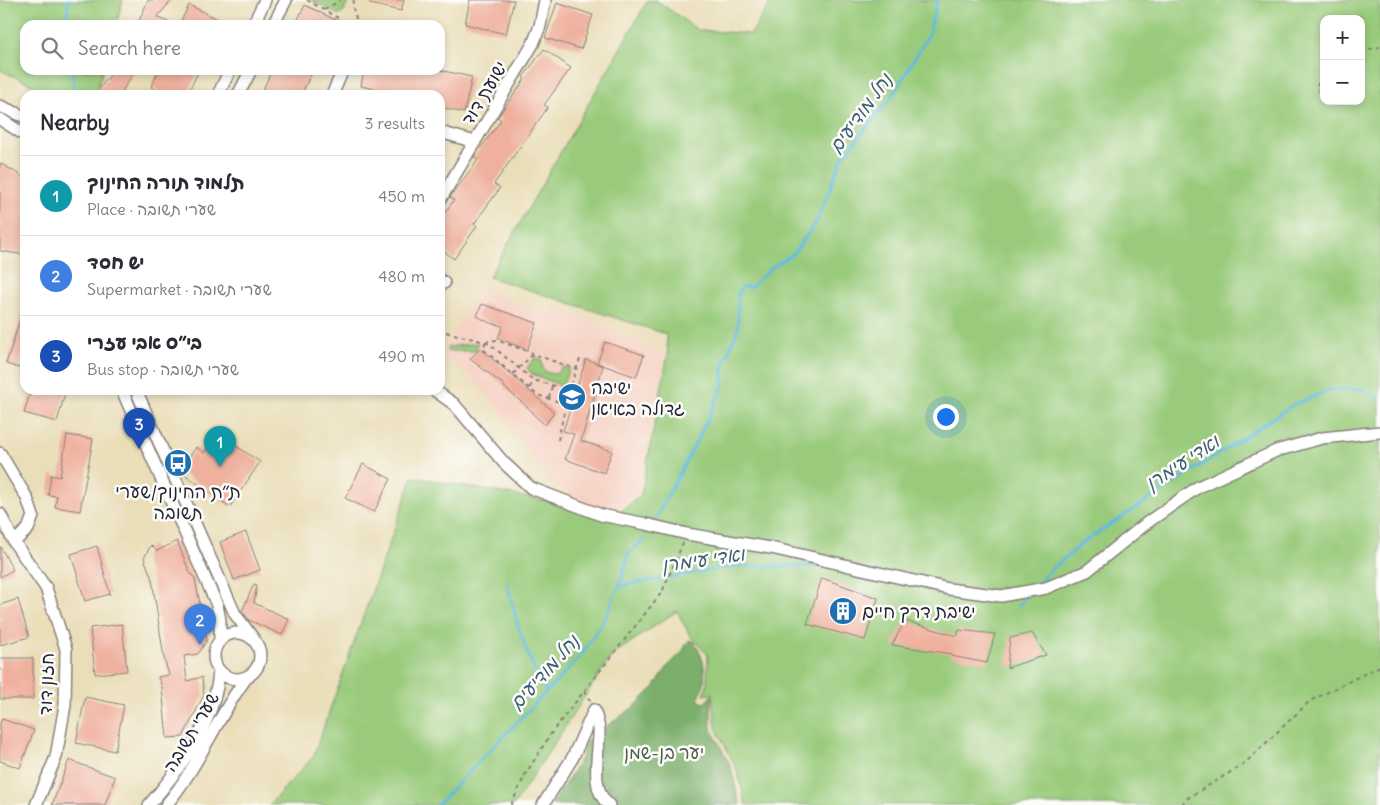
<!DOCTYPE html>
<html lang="en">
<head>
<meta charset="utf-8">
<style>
  :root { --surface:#fff; --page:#f7f7f7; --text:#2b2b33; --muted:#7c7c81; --line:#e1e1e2; --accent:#db2777 }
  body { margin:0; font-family:Delius,"Playpen Sans Hebrew",sans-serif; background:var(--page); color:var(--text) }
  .controls { position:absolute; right:15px; top:15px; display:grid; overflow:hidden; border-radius:10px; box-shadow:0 2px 8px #0003 }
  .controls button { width:45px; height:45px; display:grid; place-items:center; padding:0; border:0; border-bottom:1px solid var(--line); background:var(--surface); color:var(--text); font:25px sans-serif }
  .you { position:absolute; left:945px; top:416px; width:18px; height:18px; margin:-12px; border:4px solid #fff; border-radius:50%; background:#1a73e8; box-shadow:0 0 0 8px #1a73e833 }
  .badge { display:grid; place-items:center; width:32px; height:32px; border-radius:50%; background:var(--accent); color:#fff; font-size:16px; font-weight:700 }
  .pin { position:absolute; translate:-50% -41px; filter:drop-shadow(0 1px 2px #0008) }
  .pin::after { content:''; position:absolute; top:26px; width:18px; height:15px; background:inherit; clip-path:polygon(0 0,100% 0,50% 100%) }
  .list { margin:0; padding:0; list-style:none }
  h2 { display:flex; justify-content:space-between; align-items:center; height:65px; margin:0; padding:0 20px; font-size:21px }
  h2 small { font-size:16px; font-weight:400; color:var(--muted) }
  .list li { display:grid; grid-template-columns:32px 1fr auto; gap:15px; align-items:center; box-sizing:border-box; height:80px; padding:0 20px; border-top:1px solid var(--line) }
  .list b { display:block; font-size:19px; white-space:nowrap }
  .list p { margin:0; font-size:16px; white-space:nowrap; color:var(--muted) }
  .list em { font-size:16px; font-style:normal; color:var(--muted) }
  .icon { flex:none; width:28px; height:28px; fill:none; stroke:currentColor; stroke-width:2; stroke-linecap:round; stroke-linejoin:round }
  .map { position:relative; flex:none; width:1380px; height:805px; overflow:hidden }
  .search { position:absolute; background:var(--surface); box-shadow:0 2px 8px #0003; left:20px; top:20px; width:425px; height:55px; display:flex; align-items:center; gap:12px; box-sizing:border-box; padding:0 18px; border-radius:15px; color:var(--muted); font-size:19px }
  .panel { position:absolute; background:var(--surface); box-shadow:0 2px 8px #0003; left:20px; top:90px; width:425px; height:305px; border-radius:15px }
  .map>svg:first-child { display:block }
  .built { fill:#f6d2c4 }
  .green { fill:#9acb7b; stroke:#5e765b; fill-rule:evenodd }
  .forest { fill:#7baf6b; stroke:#4e6853 }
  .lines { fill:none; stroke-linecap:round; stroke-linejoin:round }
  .stream { stroke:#5fb9dc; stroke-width:3 }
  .building { fill:#efb09e }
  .minor-casing { stroke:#86807a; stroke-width:14 }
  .path { stroke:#86807a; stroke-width:2; stroke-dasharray:4 4; stroke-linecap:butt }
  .minor { stroke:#fff; stroke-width:11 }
  .labels { text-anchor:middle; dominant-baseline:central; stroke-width:5; stroke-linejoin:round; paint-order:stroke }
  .street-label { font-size:18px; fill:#22223b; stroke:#fdfcf7 }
  .poi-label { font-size:18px; fill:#22223b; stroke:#fdfcf7; text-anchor:start }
  .park-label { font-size:18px; fill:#4c5d51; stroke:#fdfcf7 }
  .water-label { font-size:19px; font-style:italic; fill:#3a5e7b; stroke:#fdfcf7 }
</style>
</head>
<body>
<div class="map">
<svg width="1380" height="805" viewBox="0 0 1380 805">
  <rect width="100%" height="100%" fill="#fdfcf7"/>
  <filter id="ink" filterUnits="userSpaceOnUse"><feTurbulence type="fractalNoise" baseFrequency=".02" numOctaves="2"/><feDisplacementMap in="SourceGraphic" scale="10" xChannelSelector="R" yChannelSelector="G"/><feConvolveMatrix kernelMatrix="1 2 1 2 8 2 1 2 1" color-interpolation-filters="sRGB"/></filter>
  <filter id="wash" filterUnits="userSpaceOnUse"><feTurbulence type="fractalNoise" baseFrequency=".0096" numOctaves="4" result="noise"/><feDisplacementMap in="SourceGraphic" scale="20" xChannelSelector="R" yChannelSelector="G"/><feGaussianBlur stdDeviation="1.12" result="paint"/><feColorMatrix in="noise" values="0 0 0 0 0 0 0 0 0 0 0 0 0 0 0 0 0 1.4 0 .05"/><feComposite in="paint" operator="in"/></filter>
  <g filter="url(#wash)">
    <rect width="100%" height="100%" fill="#eadeb9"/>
    <!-- built -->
    <path class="built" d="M481,286L528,309L545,308L567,311L666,354L637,494L614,511L584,502L548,480L506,418L470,376L441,355Z"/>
    <!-- green -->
    <path class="green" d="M0,0H123L116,25H25V70H103L95,95H55L0,70Z
      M311,0H349L343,13L339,15Z
      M648,0H656L698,30L751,34L772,0H1380V805H746L737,770L716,728L712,694L704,695L707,684L708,655L690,636L677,611L612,655L514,805H269L313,757L413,477L618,514L641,495L668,354L666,334L489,277ZM1324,19H1361V101H1324Z
      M478,343L476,351H447L448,347Z
      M535,358L541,359L543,369L548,373L556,374L562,367H565L569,370L562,386L532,374L527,368Z"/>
    <!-- forest -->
    <path class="forest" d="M689,640L694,642C702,655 706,665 704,681C704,687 700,694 698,700L704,703L711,696V728L731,767L740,805H552L582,757L586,741L635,706L655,686L668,666L682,652Z"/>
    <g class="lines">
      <!-- stream -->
      <path class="stream" d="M65,25L69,0
        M72,70L75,93
        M655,519L699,437L723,386V366L738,329V294L742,287H751L772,267L793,254L817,221L842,158L893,95L929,34L937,0
        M507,583C516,621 526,658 546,691
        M619,586L735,566H821
        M1035,587L1050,570L1084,542L1293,405L1330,390L1362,389L1380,399
        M1019,605L1027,595
        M437,805L580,657L605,618L619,586L629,553L643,540"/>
    </g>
    <g id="blocks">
      <!-- building -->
      <path class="building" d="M148,0H172L157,17L175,25H145L139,21Z
        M370,0H404L401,11L370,4Z
        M470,0H514L506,34L465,24Z
        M557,3L593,15L581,49L545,38Z
        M189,5L230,25H179Z
        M305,5L346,25H295Z
        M544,49L571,68L544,105L548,107L494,184L500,188L474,224L477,226L454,259L440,248V219L454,200L450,197L478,160L474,157L501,120L498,117L500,114L525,79L523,77Z
        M113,70H135L120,95H97L105,80H107Z
        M159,70H199L187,95H166L151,87Z
        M272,70H313L301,95H275L263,89Z
        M364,70H439L472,77L464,113L440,107V95H400L361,86Z
        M0,163L25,178V255L0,251Z
        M482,304L537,323L527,350L498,338L503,326L490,323L477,316Z
        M23,310H25V348L19,368L6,364Z
        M605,342L644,355L636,377L597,363Z
        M480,348L554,412L545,425L532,413L533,412L504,387V385L470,359Z
        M586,359L603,366L581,441L612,451L604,473L565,459L574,434L563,431Z
        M31,390H66L57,422L24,413Z
        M217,433L260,462L230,507L180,471L196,447L204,453Z
        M67,435L93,439L80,511L55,507L57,496L48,495L51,475L60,477Z
        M363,464L391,479L374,512L345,498Z
        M246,532L260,570L234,580L220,542Z
        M177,541L189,571L195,579L207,640L198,654L184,656L187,681L202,677L204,695L183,737L167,738L162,687L158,677L169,675L164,658L152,579L144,558L151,545L157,551Z
        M0,546L13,570L0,577Z
        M97,546L110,594L85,601L71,554Z
        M822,578L878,598L865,640L807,624Z
        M254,584L257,585L254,603L289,619L282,635L249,620L242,611Z
        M18,599L29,637L0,645V605Z
        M905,621L957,636L959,630L995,634L987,663L951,656L952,654L892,645Z
        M122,624L127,671L95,674L90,628Z
        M1032,633L1046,655L1007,668L1010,638Z
        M0,658H33V699H0Z
        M85,697L124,705L115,751L76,743Z
        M2,719L34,730L20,768L0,761V723Z
        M69,760L115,777L105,805H52Z"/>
    </g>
  </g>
  <g filter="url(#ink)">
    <use href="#blocks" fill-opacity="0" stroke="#86807a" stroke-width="1"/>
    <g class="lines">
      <defs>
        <path id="minor" d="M253,25L265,0
          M273,25L286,0
          M218,95L230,70
          M238,95L251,70
          M332,95L343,70
          M0,106L25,117
          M0,119L25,135
          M440,132L475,142
          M440,200L533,44L540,26L545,0
          M440,280L444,283
          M122,390L217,605L220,620V641
          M136,390L235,614L253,638
          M434,390L454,404L504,463L531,488L601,515L646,524L687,534L771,548L949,589L1001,596L1046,588L1087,571L1148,522L1198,487L1276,451L1322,438L1380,432
          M0,453L27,498L33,516L28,529L14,542
          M0,514L14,542L46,588L66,649L65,705L56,757L36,805
          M214 656a23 23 0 1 1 46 0a23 23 0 1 1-46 0Z
          M594,710C596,716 598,723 599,729C600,752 588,788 609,805
          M149,805C180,769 217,719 219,670
          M166,805C199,766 217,717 247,677
          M543,805L573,757L594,710"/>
      </defs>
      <!-- minor casing -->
      <use href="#minor" class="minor-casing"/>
      <!-- path -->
      <path class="path" d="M307,0L350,25
        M354,0L352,5L358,25
        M325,10L340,0
        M1361,51L1380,47
        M1320,92L1317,85L1324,79
        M446,332L485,342L484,350L537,395L566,404
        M485,342L492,346L533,380L569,390L580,359
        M485,342L496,340L533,353
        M513,374L533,354L576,369
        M530,388L533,380
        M549,398L552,386
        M558,440L569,390
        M585,690L590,701
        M511,805L525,775L552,732L662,592L683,543
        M1182,805L1186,799L1244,764L1310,701L1380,666"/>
      <!-- minor -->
      <use href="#minor" class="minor"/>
    </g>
  </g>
  <!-- icons -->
  <defs>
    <symbol id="university-disc" viewBox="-11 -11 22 22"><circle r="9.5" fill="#1f6fb2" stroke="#fdfcf7"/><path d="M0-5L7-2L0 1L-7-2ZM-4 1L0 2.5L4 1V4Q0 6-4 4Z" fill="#fff"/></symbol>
    <symbol id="bus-disc" viewBox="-11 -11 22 22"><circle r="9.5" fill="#1f6fb2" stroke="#fdfcf7"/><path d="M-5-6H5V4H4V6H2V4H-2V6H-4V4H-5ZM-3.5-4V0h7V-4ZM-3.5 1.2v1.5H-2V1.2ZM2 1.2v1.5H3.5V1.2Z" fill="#fff"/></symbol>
    <symbol id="building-disc" viewBox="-11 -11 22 22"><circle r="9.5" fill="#1f6fb2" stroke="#fdfcf7"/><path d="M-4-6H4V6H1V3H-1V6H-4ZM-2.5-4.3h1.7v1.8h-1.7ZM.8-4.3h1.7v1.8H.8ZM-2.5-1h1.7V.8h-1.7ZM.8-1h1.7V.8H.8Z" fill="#fff"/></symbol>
  </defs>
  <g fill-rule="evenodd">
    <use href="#university-disc" x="556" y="381" width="32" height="32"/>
    <use href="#bus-disc" x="162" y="447" width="32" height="32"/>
    <use href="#building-disc" x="827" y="595" width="32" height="32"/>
  </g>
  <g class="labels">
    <!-- street labels -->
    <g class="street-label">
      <text transform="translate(484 93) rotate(-59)">ישועת דוד</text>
      <text transform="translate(46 684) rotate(-88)">חזון דוד</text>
      <text transform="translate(191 732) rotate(-59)">שערי תשובה</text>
    </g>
    <!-- poi labels -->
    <g class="poi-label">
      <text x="591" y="387">ישיבה<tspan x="591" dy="21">גדולה באיאן</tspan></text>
      <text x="178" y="491" text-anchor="middle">ת״ת החינוך/שערי<tspan x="178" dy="21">תשובה</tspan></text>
      <text x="862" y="611">ישיבת דרך חיים</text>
    </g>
    <!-- park labels -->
    <g class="park-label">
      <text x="664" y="752">יער בן-שמן</text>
    </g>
    <!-- water labels -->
    <g class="water-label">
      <text transform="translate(860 113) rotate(-54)">נחל מודיעים</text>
      <text transform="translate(1182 462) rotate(-33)">ואדי עימרן</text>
      <text transform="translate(703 559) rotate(-8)">ואדי עימרן</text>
      <text transform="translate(544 672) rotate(-48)">נחל מודיעים</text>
    </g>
  </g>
</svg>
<div class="controls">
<button>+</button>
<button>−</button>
</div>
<div class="you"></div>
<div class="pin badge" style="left:220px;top:467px;background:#0f9aa8">1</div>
<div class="pin badge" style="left:200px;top:645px;background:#3f7fe0">2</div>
<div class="pin badge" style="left:139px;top:449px;background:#1a4fb4">3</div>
<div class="search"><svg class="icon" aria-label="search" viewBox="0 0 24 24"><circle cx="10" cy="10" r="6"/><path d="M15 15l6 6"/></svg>Search here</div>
<section class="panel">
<h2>Nearby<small>3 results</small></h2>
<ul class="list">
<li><span class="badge" style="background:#0f9aa8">1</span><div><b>תלמוד תורה החינוך</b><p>Place · שערי תשובה</p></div><em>450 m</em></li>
<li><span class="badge" style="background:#3f7fe0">2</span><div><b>יש חסד</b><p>Supermarket · שערי תשובה</p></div><em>480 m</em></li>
<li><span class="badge" style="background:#1a4fb4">3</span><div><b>בי״ס אבי עזרי</b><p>Bus stop · שערי תשובה</p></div><em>490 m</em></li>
</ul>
</section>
</div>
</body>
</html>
